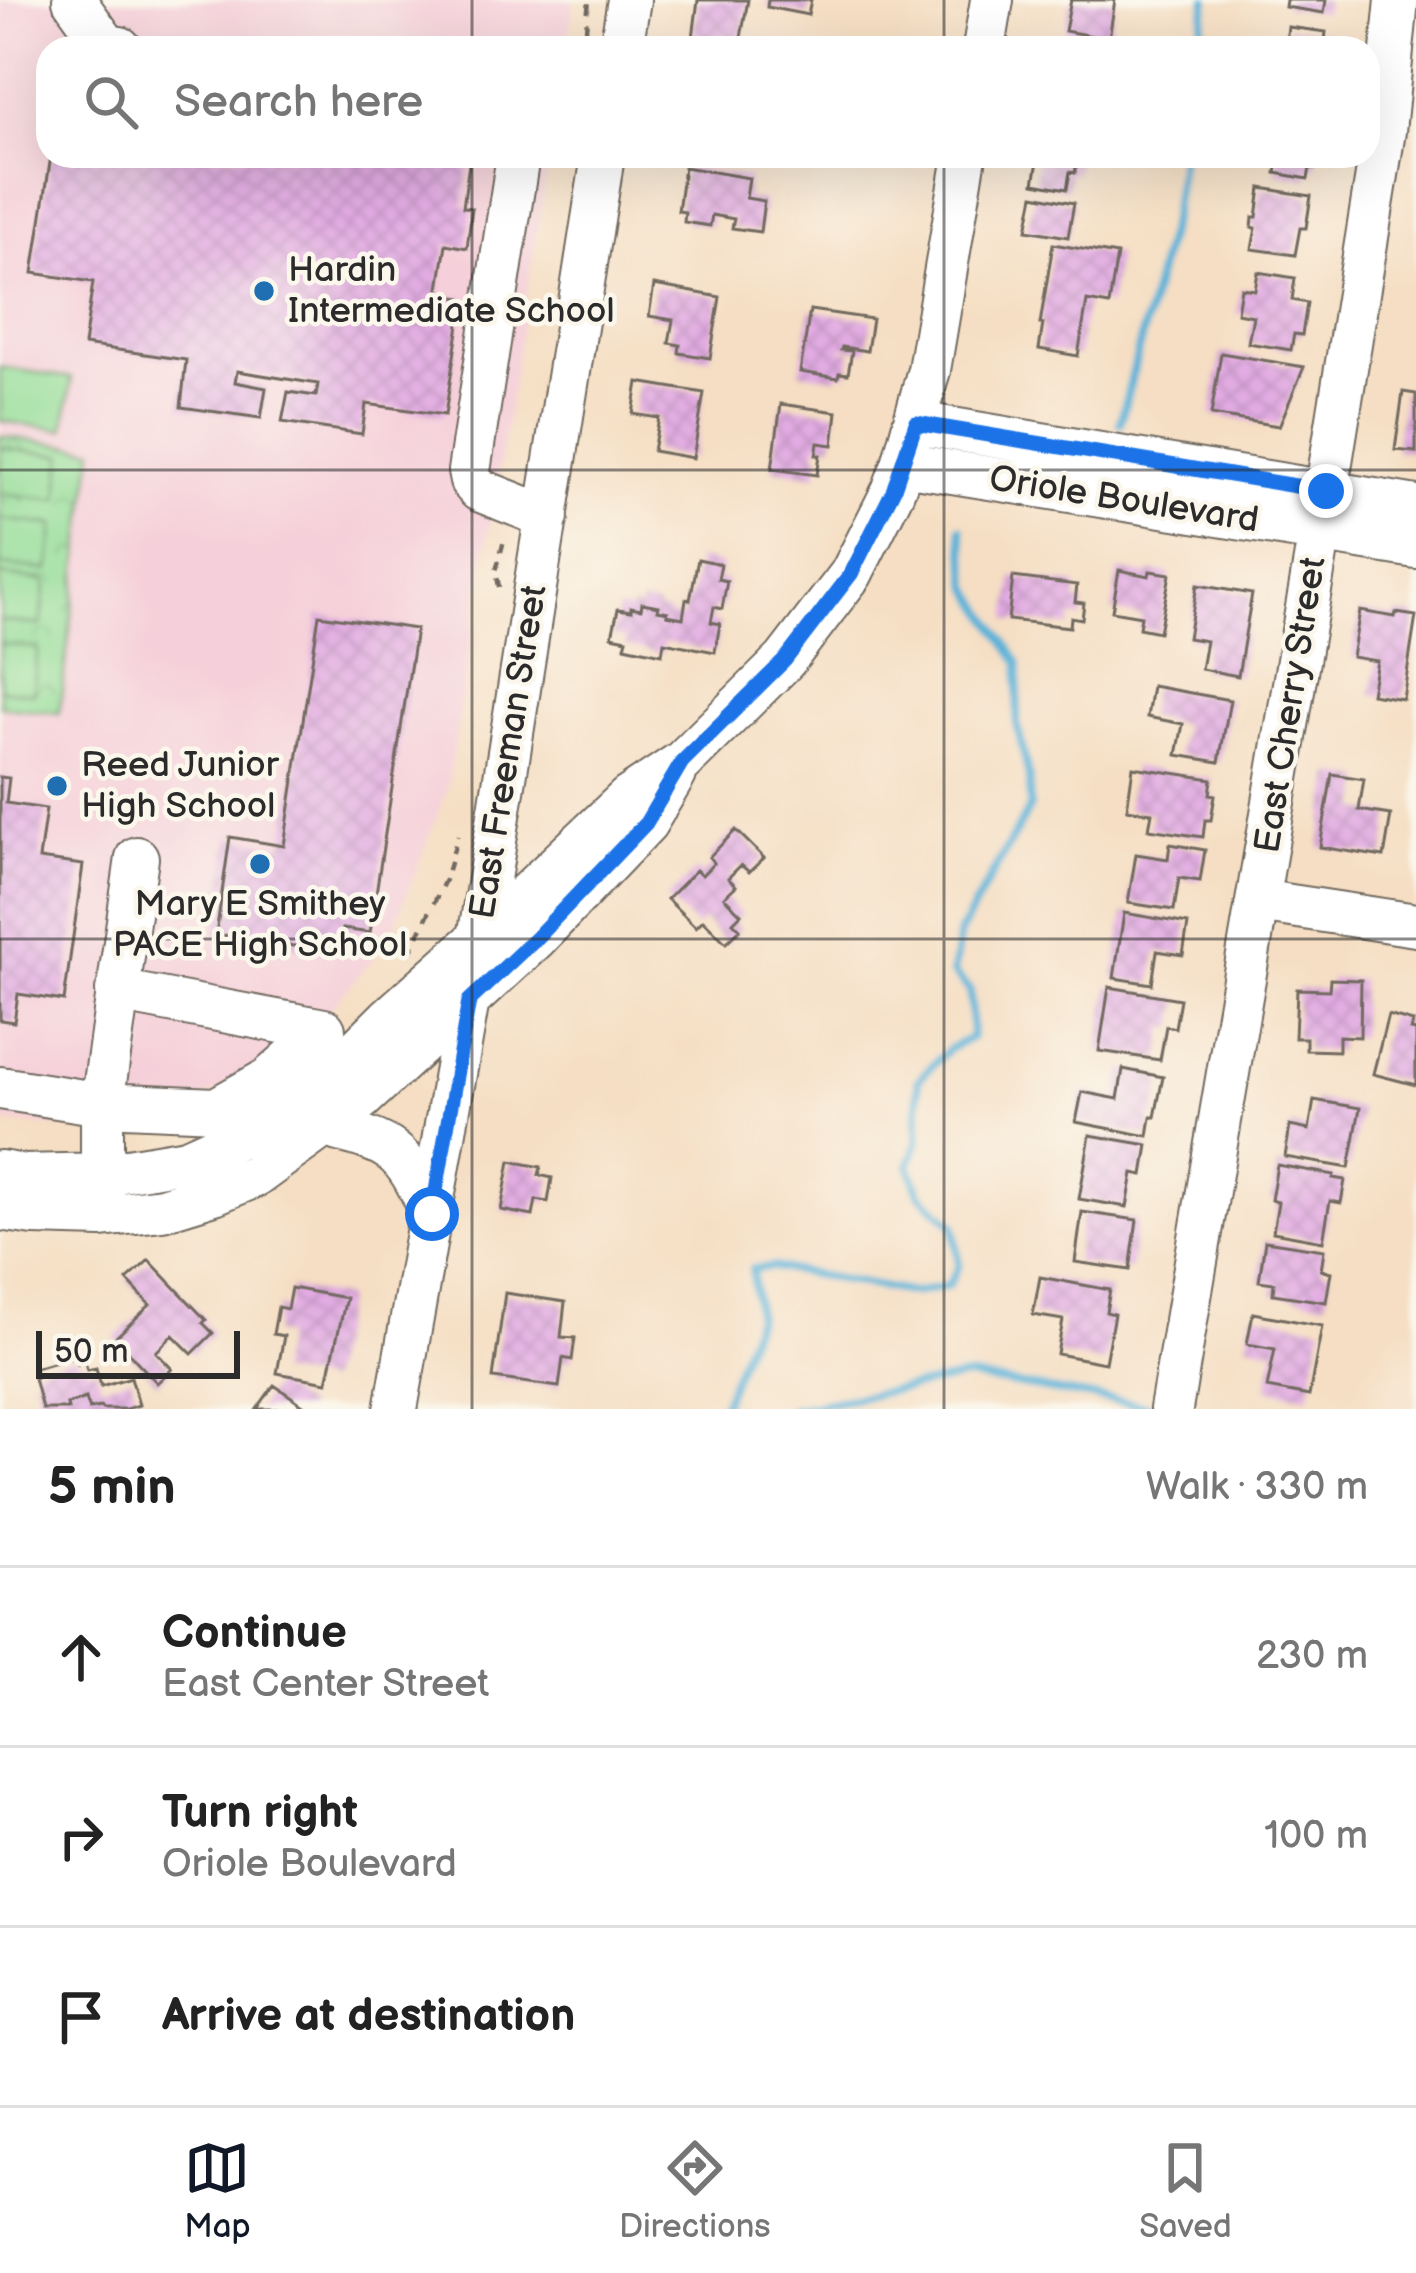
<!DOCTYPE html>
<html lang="en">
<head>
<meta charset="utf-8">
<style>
  :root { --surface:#fff; --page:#f6f6f6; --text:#222; --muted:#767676; --line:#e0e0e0; --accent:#111827 }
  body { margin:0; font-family:"Balsamiq Sans",sans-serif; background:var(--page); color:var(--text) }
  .scale { position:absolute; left:36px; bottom:30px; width:204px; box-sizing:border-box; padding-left:12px; border:6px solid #2b2b2b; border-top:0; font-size:33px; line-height:42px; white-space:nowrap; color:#2b2b2b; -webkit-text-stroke:9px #fbf7ec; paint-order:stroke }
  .stop { position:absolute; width:36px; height:36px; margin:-27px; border:9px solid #1a73e8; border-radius:50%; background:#fff }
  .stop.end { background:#1a73e8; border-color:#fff; box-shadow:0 3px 12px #0008 }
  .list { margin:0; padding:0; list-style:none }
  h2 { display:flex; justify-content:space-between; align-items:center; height:156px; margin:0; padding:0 48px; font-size:51px }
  h2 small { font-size:39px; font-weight:400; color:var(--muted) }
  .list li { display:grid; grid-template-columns:78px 1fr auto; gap:36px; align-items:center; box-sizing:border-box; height:180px; padding:0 48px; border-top:3px solid var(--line) }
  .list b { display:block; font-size:45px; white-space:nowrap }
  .list p { margin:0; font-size:39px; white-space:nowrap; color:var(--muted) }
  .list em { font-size:39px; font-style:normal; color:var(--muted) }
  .icon { flex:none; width:66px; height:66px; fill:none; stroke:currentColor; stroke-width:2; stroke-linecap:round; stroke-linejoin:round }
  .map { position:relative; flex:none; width:1416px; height:1409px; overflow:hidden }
  .search { position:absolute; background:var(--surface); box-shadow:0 12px 48px #0002; left:36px; right:36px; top:36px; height:132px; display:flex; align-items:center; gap:30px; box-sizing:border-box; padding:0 42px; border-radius:36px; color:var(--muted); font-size:45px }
  .sheet { height:696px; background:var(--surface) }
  nav { display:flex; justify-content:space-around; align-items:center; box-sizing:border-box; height:168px; border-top:3px solid var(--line); background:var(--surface); font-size:33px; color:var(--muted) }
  nav a { display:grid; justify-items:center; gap:6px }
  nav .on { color:var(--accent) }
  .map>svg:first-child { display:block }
  .built { fill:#f5cfd9 }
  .park { fill:url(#park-crowns); stroke:#608462; stroke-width:3 }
  .pitch { fill:#94dd98; stroke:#608462; stroke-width:3 }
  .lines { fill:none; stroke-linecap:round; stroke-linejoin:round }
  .stream { stroke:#5bb2d8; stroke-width:8 }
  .building { fill:url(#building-cross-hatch) }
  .minor-casing { stroke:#726a60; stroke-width:46 }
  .path { stroke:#726a60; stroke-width:4.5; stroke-dasharray:9 9; stroke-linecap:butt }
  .minor { stroke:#fff; stroke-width:42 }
  .route { stroke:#1a73e8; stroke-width:15 }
  .grid { fill:none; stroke:#2b2b2b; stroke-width:3; stroke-opacity:0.55 }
  .poi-dot { fill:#1f6fb2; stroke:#fbf7ec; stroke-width:4.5 }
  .labels { text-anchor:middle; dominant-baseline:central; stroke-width:9; stroke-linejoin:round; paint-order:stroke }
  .poi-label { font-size:36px; fill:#2b2b2b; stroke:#fbf7ec; text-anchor:start }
  .street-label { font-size:36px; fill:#2b2b2b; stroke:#fbf7ec }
</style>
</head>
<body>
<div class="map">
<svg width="1416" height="1409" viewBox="0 0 1416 1409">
  <defs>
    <pattern id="park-crowns" width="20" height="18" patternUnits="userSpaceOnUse" patternTransform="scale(3)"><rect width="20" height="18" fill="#94dd98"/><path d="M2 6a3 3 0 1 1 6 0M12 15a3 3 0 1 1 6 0" fill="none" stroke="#80be83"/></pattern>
    <pattern id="building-cross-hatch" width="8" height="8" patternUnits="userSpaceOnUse" patternTransform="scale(3)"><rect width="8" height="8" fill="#e2ace2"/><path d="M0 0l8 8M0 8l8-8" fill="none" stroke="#c294c2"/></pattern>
  </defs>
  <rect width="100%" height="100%" fill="#fbf7ec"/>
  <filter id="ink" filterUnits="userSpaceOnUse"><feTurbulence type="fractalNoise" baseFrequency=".00833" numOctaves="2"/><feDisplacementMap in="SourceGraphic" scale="24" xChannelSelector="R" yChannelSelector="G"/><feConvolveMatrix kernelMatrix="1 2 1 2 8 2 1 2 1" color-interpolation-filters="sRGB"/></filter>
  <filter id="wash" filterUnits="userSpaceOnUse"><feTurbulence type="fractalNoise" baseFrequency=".004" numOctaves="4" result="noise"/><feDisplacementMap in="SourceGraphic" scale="48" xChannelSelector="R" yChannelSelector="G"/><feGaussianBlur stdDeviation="2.7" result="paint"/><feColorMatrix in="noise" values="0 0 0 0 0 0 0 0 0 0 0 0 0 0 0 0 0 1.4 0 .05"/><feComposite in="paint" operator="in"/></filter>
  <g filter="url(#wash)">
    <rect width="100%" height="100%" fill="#f5dec3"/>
    <!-- built -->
    <path class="built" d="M0,0H574L566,48H48V156H549L447,789L389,940L293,1052L166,1117L64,1127L0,1122Z"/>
    <!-- park -->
    <path class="park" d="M0,436L94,449L59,713L0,706Z"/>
    <!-- pitch -->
    <path class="pitch" d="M0,367L72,378L64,430L0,421Z
      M0,448L63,455L58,500L0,493Z
      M0,519L54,525L49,570L0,565Z
      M0,575L46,581L41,625L0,621Z
      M0,644L38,648L33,693L0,689Z"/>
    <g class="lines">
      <!-- stream -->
      <path class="stream" d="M1199,48L1207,0
        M1120,423L1172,216L1181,156
        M721,1409L757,1316L752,1269L773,1267L913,1293L948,1286L959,1265L954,1225L920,1194L909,1165L918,1142V1080L949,1049L972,1037L970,991L953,973L960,932L1030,807L1029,777L1017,724L1019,663L970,587L961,528
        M791,1409L967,1377L1149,1406"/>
    </g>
    <g id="blocks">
      <!-- building -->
      <path class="building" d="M698,0H748L739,48L692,45Z
        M768,0H811L808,15L767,7Z
        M1071,0H1115L1109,39L1065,31Z
        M1286,0H1326L1324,13L1285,7Z
        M1288,27L1326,32L1324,48H1285Z
        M51,156H470L463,207L472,208L467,248L446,244L438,295L463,298L445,415L366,404L362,434L282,422L288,392L316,396L318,384L237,371L235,382L266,388L261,418L181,407L186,360L84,345L93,282L33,273Z
        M1039,156H1078L1075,173L1070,172L1067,189L1034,183Z
        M1279,156H1318L1315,169L1310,168L1308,179L1276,173Z
        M684,167L749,178L746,198L764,201L760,232L732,228L734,219L712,215L710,226L684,222L685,212L678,211Z
        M1261,188L1311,196L1306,228H1300L1295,255L1252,249L1256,228L1252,227L1253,217H1257Z
        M1034,195L1074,203L1068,237L1027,230Z
        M1053,244L1117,255L1109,305L1087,301L1078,356L1039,349L1043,324H1040Z
        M1258,272L1295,278L1292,300L1307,303L1302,335L1294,334L1291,350L1248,343L1253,316L1237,313L1241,288L1255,290Z
        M654,285L720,297L710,358L679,353L680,345L669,343L673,320L649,316Z
        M810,310L872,319L867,351L842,347L841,350L852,351L848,374L839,373L838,378L800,372Z
        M1221,353L1304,367L1279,426L1211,415Z
        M638,382L704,393L693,458L653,451L659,418L633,414Z
        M1403,392L1416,394V452L1395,450Z
        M781,404L837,412L833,445L818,443L816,455H820L817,475L772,469Z
        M698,559L721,564L718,579L727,581L722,609L714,607L711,622L720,624L715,652L664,642L662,654L625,646L627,639L612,636L618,609L631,611V607L641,609L642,603L659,606L658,610L668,612L667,615L683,618L686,599L690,600Z
        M1119,570L1149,576L1150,571L1170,574L1159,632L1139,628L1141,616L1112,611Z
        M1013,577L1077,585L1075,602L1084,603L1082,619L1071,617L1070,627L1008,620Z
        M1197,585L1252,594L1238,676L1201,669L1206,641L1188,638Z
        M1360,611L1395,617L1396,613L1416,616L1403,699L1371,694L1377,661L1352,657Z
        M319,615L416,629L370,933L343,929L339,953L216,934L230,837L284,846Z
        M1152,686L1230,700L1219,762L1177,755L1183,724L1147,717Z
        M1133,767L1212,779L1210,794L1215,795L1211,820H1205L1203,837L1149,829L1152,813L1127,809Z
        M1332,774L1364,779L1359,810L1391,815L1384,857L1320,847Z
        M0,777L9,778L6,803L46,809L39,859L83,865L64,1001L18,994L14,1022L0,1020Z
        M736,830L764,858L749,872L741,865L728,878L736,886L724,897L741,914L733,922L740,929L726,943L703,920L696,927L667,899L696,870L702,875L714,863L709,857Z
        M1170,844L1205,850L1200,881L1179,878L1174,910L1128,903L1136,854L1168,859Z
        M1124,913L1188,924L1183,955L1157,951L1152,984L1114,978Z
        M1330,979L1361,980L1360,1037L1339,1036V1051L1306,1050V1038H1295L1297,989L1329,990Z
        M1109,987L1180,999L1175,1028L1166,1026L1160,1060L1099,1051Z
        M1388,1015L1413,1022L1411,1030L1416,1031V1085L1373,1074Z
        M1123,1069L1163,1077L1155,1117H1151L1148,1136L1076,1122L1082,1092L1118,1099Z
        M1314,1100L1360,1108L1349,1168L1285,1157L1290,1126L1309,1130Z
        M1090,1135L1148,1145L1143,1175L1133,1173L1127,1207L1079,1199Z
        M510,1161L541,1167L539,1175L552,1178L548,1202L536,1200L533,1216L501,1210Z
        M1277,1165L1334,1175L1333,1178L1345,1180L1341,1203L1330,1201L1323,1241L1273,1232L1278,1202L1271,1200Z
        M1082,1212L1137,1220L1130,1270L1075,1262Z
        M1265,1241L1324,1250L1321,1270L1331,1272L1326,1302L1273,1294L1274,1283L1259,1281Z
        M149,1260L206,1320L203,1323L213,1333L192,1354L173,1335L156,1352L172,1369L157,1383L115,1338L150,1305L127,1280Z
        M1040,1277L1110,1290L1106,1312L1114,1314L1105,1363L1057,1354L1063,1320L1033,1315Z
        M291,1288L346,1298L327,1382L277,1373L284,1336L273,1334L278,1307L287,1309Z
        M505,1293L565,1302L561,1337L575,1338L572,1360L563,1358L559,1387L493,1378Z
        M1253,1313L1322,1326L1309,1396L1267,1388L1275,1349L1247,1344Z
        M76,1356L78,1364L85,1362L87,1370L96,1368L101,1386L131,1377L139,1405L126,1409H102L101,1407L89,1409L86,1398L67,1404L68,1409H42L34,1378L37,1377L35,1368Z
        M274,1385L309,1409H257Z"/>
    </g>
  </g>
  <g filter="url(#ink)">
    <use href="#blocks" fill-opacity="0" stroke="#726a60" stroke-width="3"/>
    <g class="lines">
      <defs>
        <path id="minor" d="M74,0L107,46L120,48
          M621,48L629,0
          M984,48L992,0
          M518,156L469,471L471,481L479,490L547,517
          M916,423L1416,507
          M903,464L1416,547
          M1258,901L1416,925
          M0,1088L102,1104L216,1109L269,1079L324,1030L117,991
          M324,1126C394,1144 402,1147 432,1214
          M0,1172L24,1176L104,1174L187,1160L265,1125L326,1081L388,1019L496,923L628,798L682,762L785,660L851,574L893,491L903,464L929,370L965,156
          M102,1203V1104L137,858
          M0,1209L34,1214L102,1216L162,1209L214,1193L255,1176L361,1099L536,938L646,823L675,774
          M396,1409L487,892L603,156
          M1171,1409L1320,531L1384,131L1397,0"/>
      </defs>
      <!-- minor casing -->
      <use href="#minor" class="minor-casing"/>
      <!-- path -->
      <path class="path" d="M584,48L589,0
        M499,587L496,571L504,540
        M410,952L445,880L458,835"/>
      <!-- minor -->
      <use href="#minor" class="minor"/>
    </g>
  </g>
  <g class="lines" filter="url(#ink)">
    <!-- route -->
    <path class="route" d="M432,1214L469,1001L536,938L646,823L682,762L785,660L851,574L893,491L916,423L1326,491"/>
  </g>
  <!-- grid -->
  <path class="grid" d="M472,0V48M944,0V48M472,156V1409M944,156V1409M0,470H1416M0,939H1416"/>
  <!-- markers -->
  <g class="poi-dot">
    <circle cx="264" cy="291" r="12"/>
    <circle cx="57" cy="786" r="12"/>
    <circle cx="260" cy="864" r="12"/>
  </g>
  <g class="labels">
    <!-- poi labels -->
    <g class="poi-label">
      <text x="288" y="270">Hardin<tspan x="288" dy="41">Intermediate School</tspan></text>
      <text x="81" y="765">Reed Junior<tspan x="81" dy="41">High School</tspan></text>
      <text x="260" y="904" text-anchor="middle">Mary E Smithey<tspan x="260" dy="41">PACE High School</tspan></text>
    </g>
    <!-- street labels -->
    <g class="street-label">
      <text transform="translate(1124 500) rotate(9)">Oriole Boulevard</text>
      <text transform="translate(1291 705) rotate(-81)">East Cherry Street</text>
      <text transform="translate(509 752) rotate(-81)">East Freeman Street</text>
    </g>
  </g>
</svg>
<div class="scale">50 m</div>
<div class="stop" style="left:432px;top:1214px"></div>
<div class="stop end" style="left:1326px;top:491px"></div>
<div class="search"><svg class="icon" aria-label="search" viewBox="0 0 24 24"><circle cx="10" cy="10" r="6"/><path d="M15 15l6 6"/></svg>Search here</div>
</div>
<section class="sheet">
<h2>5 min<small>Walk · 330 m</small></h2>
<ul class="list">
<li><svg class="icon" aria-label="ahead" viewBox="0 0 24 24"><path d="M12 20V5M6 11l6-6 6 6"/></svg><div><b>Continue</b><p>East Center Street</p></div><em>230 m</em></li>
<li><svg class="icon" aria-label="right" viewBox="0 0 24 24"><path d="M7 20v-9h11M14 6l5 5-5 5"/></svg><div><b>Turn right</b><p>Oriole Boulevard</p></div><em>100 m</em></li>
<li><svg class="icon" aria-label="arrive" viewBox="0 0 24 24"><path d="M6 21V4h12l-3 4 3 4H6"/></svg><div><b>Arrive at destination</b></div></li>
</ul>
</section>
<nav>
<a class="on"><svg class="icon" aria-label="map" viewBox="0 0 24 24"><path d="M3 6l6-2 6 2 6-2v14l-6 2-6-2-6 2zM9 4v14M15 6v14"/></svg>Map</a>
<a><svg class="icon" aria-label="directions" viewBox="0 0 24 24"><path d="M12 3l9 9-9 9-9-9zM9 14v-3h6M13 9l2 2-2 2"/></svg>Directions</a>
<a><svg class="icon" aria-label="saved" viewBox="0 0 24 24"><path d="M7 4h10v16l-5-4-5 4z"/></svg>Saved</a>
</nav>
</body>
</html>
